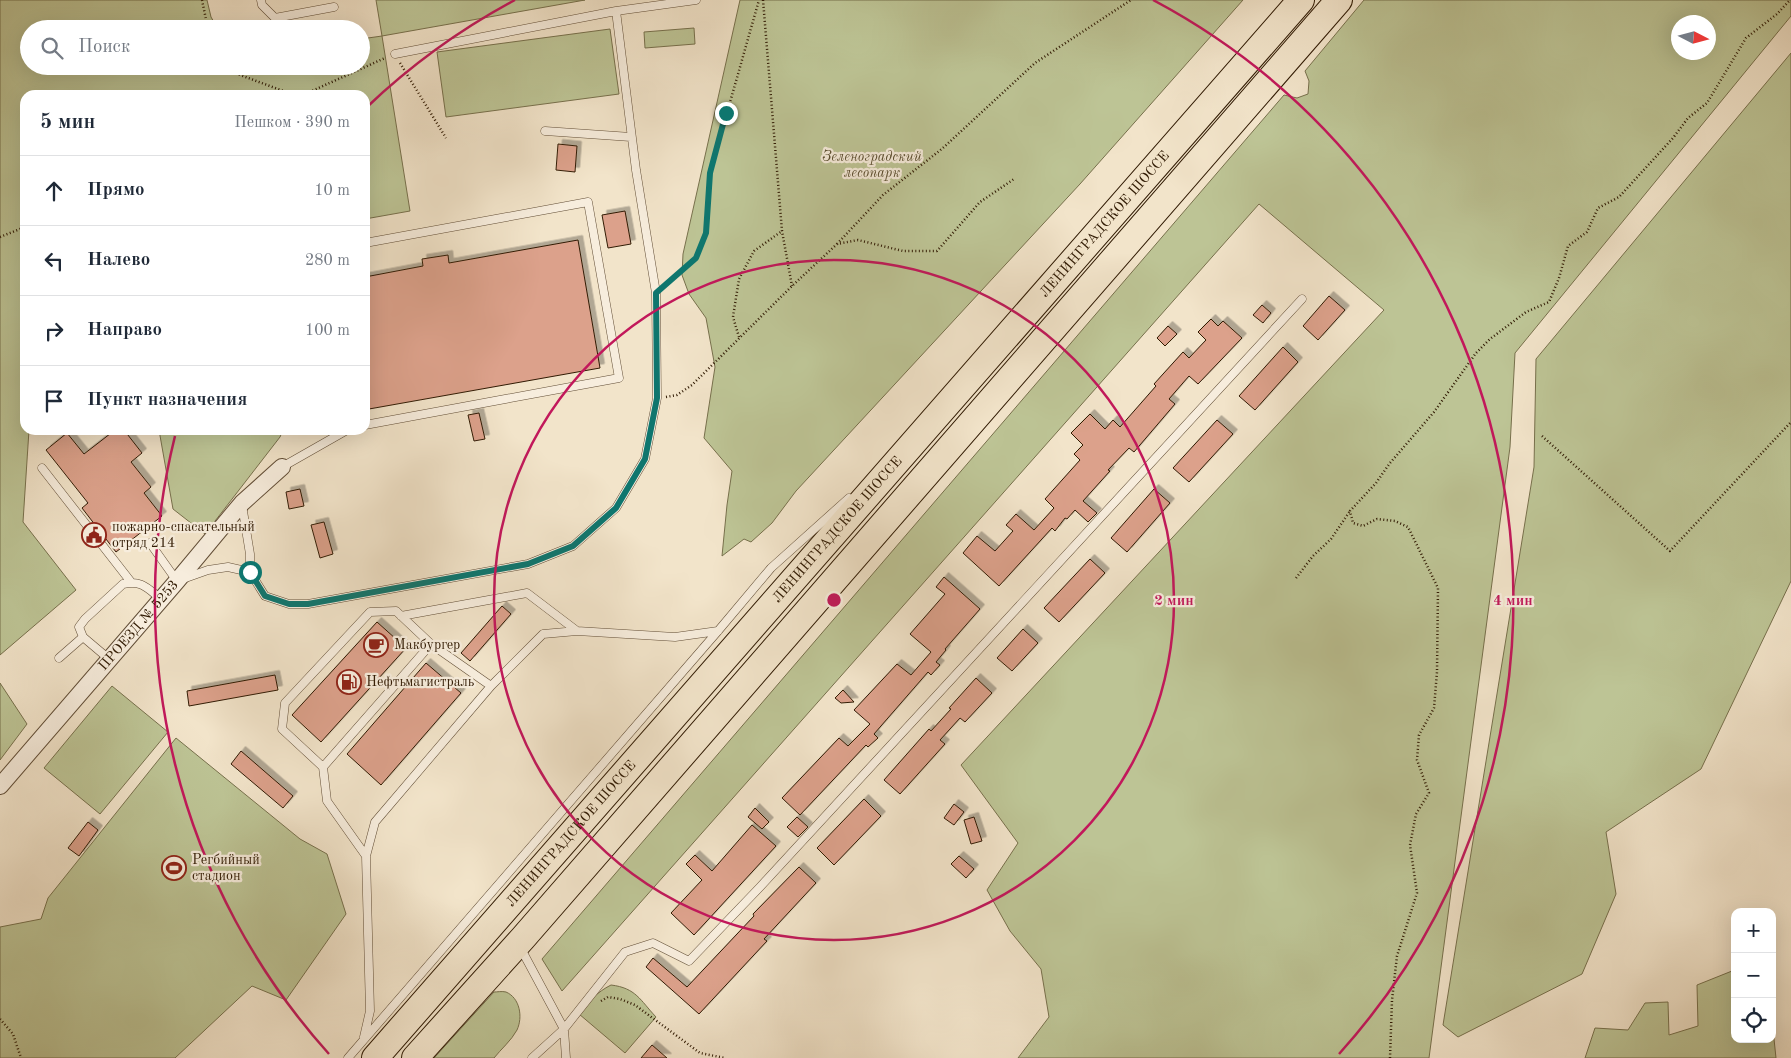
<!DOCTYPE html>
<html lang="ru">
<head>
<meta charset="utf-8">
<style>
  :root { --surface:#fff; --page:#f2f2f3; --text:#1f2937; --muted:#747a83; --line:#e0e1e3 }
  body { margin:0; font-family:"Old Standard TT",serif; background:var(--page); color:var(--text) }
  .controls { position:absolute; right:15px; bottom:15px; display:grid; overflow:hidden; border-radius:10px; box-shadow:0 5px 20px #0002 }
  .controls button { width:45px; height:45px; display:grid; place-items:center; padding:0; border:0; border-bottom:1px solid var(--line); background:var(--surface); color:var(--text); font:25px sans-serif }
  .compass { position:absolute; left:1671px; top:15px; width:45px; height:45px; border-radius:50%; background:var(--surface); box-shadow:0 5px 20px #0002; rotate:96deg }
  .stop { position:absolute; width:15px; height:15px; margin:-11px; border:4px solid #0f766e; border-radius:50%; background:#fff }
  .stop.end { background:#0f766e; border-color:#fff; box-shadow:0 1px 5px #0008 }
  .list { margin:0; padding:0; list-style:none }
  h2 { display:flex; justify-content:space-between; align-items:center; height:65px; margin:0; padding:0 20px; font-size:21px }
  h2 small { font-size:16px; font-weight:400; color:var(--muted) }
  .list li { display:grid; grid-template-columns:32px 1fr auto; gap:15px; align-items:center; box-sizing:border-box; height:70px; padding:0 20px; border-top:1px solid var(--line) }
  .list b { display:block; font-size:19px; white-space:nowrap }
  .list em { font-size:16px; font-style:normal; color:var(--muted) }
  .icon { flex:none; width:28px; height:28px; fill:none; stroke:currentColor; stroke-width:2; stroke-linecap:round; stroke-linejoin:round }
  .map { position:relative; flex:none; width:1791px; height:1058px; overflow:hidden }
  .search { position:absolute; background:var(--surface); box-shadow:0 5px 20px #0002; left:20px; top:20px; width:350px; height:55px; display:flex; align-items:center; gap:12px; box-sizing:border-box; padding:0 18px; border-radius:28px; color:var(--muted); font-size:19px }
  .panel { position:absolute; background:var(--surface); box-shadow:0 5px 20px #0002; left:20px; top:90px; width:350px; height:345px; border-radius:15px }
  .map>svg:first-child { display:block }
  .green { fill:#bdc495; stroke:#77704c; fill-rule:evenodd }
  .building { fill:#dca18b; stroke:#311b04; filter:url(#shadow) }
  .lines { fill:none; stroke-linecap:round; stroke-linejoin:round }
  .service-casing { stroke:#614d36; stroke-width:9 }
  .minor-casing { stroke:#614d36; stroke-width:18 }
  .trunk-casing { stroke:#311b04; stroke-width:28 }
  .path { stroke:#311b04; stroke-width:2.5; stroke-dasharray:1 2.5; stroke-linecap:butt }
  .service { stroke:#f7eddd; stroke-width:8 }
  .minor { stroke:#f7eddd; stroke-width:16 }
  .trunk { stroke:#f2e4ca; stroke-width:26 }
  .route { stroke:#0f766e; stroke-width:6 }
  .ring { fill:none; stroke:#c2185b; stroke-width:2.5 }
  .labels { text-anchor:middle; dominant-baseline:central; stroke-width:4.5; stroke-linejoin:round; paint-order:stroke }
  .park-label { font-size:14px; font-style:italic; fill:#5b4e30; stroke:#f7eddd }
  .street-label { font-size:14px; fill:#311b04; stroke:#f7eddd }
  .poi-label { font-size:14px; fill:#311b04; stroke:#f7eddd; text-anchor:start }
  .centre { fill:#c2185b; stroke:#f7eddd; stroke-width:2.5 }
  .ring-label { font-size:15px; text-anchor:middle; font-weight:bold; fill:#c2185b; stroke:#f7eddd; stroke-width:4.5; stroke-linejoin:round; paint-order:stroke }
</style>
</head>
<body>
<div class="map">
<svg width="1791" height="1058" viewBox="0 0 1791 1058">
  <defs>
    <filter id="shadow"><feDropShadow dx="4.5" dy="-4.5" stdDeviation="0" flood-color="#0004"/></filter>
  </defs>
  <rect width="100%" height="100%" fill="#f2e4ca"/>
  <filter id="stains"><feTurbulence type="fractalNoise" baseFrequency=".004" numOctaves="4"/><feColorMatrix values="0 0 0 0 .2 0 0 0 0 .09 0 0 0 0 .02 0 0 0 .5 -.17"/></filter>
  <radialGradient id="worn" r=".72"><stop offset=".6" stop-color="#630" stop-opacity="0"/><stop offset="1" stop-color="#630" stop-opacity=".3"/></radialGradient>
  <!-- green -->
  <path class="green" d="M0,0H207L211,17L218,29H29V66H361V39L382,36L376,0H585L382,36L410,211L365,219V95H25V430H29L23,522L76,590L0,655Z
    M740,0H1243L1080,184L796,491L772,523L751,542L744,539L722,556L727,505L732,471L704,438L715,367L706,318L689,294L682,275L683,254Z
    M1364,0H1791V16L1515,353L1510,447L1429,1058H1018L1049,1017L1041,969L1010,931L987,890L1018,843L961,765L1384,310L1259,204L562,991L542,959L1284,95L1297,98L1308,94L1309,81L1305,71ZM1678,22H1708V52H1678Z
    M694,28L695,44L645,48L644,32Z
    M610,29L619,94L446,117L437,52Z
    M1791,53V581L1701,769L1606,832L1616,894L1582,974L1458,1037L1443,1025L1534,467L1536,359Z
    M159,430H283L280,437L205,534L173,509Z
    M0,683L27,724L0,760Z
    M112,686L168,732L100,814L44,768Z
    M176,738L300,839L327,854L346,914L286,1000L252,986L175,1058H0V927L41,919L48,898Z
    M1732,971L1735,973V1039H1772V1020L1776,1058H1585L1595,1028L1628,1030L1645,1003L1668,1002L1669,1035L1698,1026L1697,985Z
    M611,985C636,988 640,1000 656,1017L625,1053L579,1014C588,1002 597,992 611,985Z
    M494,992C497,992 502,991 506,992C520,998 523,1017 517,1030C511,1041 501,1049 494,1058H434Z"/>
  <!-- building -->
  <path class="building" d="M558,144L577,146L575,172L556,170Z
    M625,211L631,244L608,248L602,215Z
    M578,240L600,368L369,409L365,384V277L423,266L422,259L448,255L449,263Z
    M1329,296L1345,310L1318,340L1303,326Z
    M1262,305L1271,313L1263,323L1253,315Z
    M1211,319L1218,326L1223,321L1242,338L1198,384L1189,376L1169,399L1175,404L1134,452L1129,448L1108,470L1110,471L1083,501L1097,513L1088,522L1075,510L1067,519L1065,518L1055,531L1052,528L999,586L963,553L977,536L995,551L1013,531L1006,525L1016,514L1034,530L1054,508L1045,499L1080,460L1074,454L1083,445L1071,433L1090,414L1105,429L1113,420L1120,427L1156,386L1154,384L1183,352L1189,358L1206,340L1198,332Z
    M1168,326L1177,334L1165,346L1157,338Z
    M1283,347L1298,362L1255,410L1239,396Z
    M479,413L485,439L474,441L468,415Z
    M1217,420L1233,434L1189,482L1173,468Z
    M115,430H124L142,453L131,462L151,487L144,493L162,516L116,552L82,508L88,503L46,450L67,433L84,454Z
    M300,489L304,506L289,509L286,492Z
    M1154,489L1170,503L1127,552L1111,538Z
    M324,522L333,554L320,558L311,525Z
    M1090,559L1105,573L1059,622L1044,608Z
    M944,577L980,609L945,649L946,650L936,662L940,665L931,675L928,672L874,734L878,738L868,747L866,745L800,815L782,798L839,738L848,746L870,724L854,710L897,664L911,675L931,652L910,634L945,594L936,587Z
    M502,606L511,614L470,661L461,653Z
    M377,622L406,648L321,742L292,715Z
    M1023,629L1038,643L1012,671L997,658Z
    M426,663L461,693L381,785L347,754Z
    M275,675L278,690L189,706L187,691Z
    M976,678L992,693L965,722L960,718L940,740L945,744L900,794L884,780L929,729L931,731L951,709L949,708Z
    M843,690L854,702L841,703L835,698Z
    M241,751L293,796L283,808L231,764Z
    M864,799L881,816L834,865L817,848Z
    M954,804L964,812L954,825L944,818Z
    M755,808L769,822L762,829L748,817Z
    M797,817L808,827L798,837L787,827Z
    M974,817L982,841L971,844L964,820Z
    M88,822L98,830L79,856L68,848Z
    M752,825L776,846L694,935L671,913L702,880L686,864L695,855L712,871Z
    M959,856L974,869L966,878L951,864Z
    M799,867L816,883L764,939L767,941L699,1014L646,967L653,958L687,987L754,916L753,914Z
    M652,1045L667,1058H641Z"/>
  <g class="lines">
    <defs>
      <path id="service" d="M261,0L262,5L275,18L334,7
        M395,54L616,11L696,0
        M545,131L631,137
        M365,243L588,202L619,378L365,425
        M282,467L347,430
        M42,468L131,582
        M242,505L250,554V572
        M150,543L177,581L208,570L228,567L250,572L265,596L289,604H308L528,564L573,546L616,508L645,459L657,398L656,293L636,170L616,11
        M401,616L527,593L577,631
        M59,658L83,637
        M109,659L83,637L79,627L85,619L123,584C142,580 147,588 161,599
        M323,767L282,729L285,703L370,612L396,611L431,644
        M366,856L327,801L323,767L431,644L491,686
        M520,947L564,1029L566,1058
        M364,1037L370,1011L366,856L375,822L491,686L543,634L577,631L675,637L718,631
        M348,1058L718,631L771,568L849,498
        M532,1058L564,1029L625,952L653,943L689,961L760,887L1302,299"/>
      <g id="minor">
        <path id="s1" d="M0,786L177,581L242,503L282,467"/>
      </g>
      <g id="trunk">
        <path id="s2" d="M375,1058L1301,0"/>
        <path d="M415,1058L523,938L1339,0"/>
      </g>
    </defs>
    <!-- service casing -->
    <use href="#service" class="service-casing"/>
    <!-- minor casing -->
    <use href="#minor" class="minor-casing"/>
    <!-- trunk casing -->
    <use href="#trunk" class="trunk-casing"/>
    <!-- path -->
    <path class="path" d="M202,0L208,29
      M763,0L782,231L792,286
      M400,63L446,138
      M216,66L294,95
      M303,95L385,58
      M0,237L25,227
      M837,244L883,195L943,148L1035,63L1131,0
      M665,285L696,258L706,233L710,173L759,0
      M739,337L733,317L739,279L754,251L782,231
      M666,397L677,395L692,385L792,286L837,244L858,240L903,251H937L980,202L1014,179
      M1542,436L1670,551L1791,422
      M1296,578L1313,556L1331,539L1350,511
      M601,1001L608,997L620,999L635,1005L700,1053L725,1058
      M0,1019L13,1034L21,1058
      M1390,1058L1392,1000L1397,956L1417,893L1410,845L1416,814L1429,793L1417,760L1419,735L1434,708L1437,672L1438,588L1408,527L1395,521L1377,519L1363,526L1353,523L1350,511L1376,483L1390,463L1434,412L1476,353L1490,339L1526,312L1549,302L1559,278L1568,246L1587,232L1598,208L1619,197L1673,138L1688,118L1707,103L1746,38L1777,14L1790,0"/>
    <!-- service -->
    <use href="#service" class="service"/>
    <!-- minor -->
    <use href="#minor" class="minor"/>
    <!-- trunk -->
    <use href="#trunk" class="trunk"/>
  </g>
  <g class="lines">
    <!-- route -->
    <path class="route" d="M250,572L265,596L289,604H308L528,564L573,546L616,508L645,459L657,398L656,293L696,258L706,233L710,173L726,113"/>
  </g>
  <!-- distance rings -->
  <g class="ring">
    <circle cx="834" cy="600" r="340"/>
    <path d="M329 1054A679 679 0 0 1 175 436M367 107A679 679 0 0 1 515 0M1153 0A679 679 0 0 1 1339 1054"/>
  </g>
  <!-- icons -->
  <defs>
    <symbol id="civic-ring" viewBox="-11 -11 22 22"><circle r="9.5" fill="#f7eddd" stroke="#8f2418" stroke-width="1.5"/><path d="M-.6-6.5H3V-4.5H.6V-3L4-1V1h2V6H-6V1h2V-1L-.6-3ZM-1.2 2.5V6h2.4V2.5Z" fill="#8f2418"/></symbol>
    <symbol id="cafe-ring" viewBox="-11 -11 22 22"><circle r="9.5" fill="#f7eddd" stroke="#8f2418" stroke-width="1.5"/><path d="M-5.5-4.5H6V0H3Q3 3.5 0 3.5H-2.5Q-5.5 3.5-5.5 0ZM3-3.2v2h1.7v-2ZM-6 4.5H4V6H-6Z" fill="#8f2418"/></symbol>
    <symbol id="fuel-ring" viewBox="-11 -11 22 22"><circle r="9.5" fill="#f7eddd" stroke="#8f2418" stroke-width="1.5"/><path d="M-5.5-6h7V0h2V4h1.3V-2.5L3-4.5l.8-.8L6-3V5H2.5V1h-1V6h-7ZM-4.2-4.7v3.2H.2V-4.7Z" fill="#8f2418"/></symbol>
    <symbol id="stadium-ring" viewBox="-11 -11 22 22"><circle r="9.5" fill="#f7eddd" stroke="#8f2418" stroke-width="1.5"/><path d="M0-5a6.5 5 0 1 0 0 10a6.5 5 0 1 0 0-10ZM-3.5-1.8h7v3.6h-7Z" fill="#8f2418"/></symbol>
  </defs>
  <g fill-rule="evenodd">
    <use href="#civic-ring" x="80" y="521" width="28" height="28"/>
    <use href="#cafe-ring" x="362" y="631" width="28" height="28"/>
    <use href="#fuel-ring" x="335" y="668" width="28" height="28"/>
    <use href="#stadium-ring" x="160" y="854" width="28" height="28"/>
  </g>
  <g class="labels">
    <!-- park labels -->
    <g class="park-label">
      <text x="872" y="157">Зеленоградский<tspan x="872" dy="16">лесопарк</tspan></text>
    </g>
    <!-- street labels -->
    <g class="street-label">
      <text stroke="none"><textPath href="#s2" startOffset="1108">ЛЕНИНГРАДСКОЕ ШОССЕ</textPath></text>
      <text stroke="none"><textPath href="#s2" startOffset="702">ЛЕНИНГРАДСКОЕ ШОССЕ</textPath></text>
      <text stroke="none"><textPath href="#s1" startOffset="212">ПРОЕЗД № 5253</textPath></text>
      <text stroke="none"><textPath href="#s2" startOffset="298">ЛЕНИНГРАДСКОЕ ШОССЕ</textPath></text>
    </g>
    <!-- poi labels -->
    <g class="poi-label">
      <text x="112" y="527">пожарно-спасательный<tspan x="112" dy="16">отряд 214</tspan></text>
      <text x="394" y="645">Макбургер</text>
      <text x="366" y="682">Нефтьмагистраль</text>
      <text x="192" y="860">Регбийный<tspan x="192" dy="16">стадион</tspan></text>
    </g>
  </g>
  <circle cx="834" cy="600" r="8" class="centre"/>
  <g class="ring-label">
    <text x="1174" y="605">2 мин</text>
    <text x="1513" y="605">4 мин</text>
  </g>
  <rect width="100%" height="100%" filter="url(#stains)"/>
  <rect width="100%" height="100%" fill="url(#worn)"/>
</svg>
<div class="controls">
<button>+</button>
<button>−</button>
<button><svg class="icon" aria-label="locate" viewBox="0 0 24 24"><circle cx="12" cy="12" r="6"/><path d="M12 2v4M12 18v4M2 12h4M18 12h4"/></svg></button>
</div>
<svg class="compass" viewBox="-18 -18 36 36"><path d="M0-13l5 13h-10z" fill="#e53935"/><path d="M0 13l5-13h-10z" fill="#747a83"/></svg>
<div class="stop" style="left:250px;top:572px"></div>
<div class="stop end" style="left:726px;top:113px"></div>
<div class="search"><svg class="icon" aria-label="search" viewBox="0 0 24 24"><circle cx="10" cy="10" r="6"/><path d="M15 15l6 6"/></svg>Поиск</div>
<section class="panel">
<h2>5 мин<small>Пешком · 390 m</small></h2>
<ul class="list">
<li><svg class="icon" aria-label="ahead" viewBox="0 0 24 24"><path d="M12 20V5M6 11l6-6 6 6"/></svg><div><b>Прямо</b></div><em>10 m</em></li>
<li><svg class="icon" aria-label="left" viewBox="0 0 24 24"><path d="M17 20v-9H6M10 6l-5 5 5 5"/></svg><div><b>Налево</b></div><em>280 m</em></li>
<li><svg class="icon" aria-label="right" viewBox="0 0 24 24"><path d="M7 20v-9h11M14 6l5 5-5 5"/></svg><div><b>Направо</b></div><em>100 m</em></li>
<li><svg class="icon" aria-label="arrive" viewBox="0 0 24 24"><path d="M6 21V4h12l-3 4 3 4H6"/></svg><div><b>Пункт назначения</b></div></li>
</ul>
</section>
</div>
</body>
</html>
